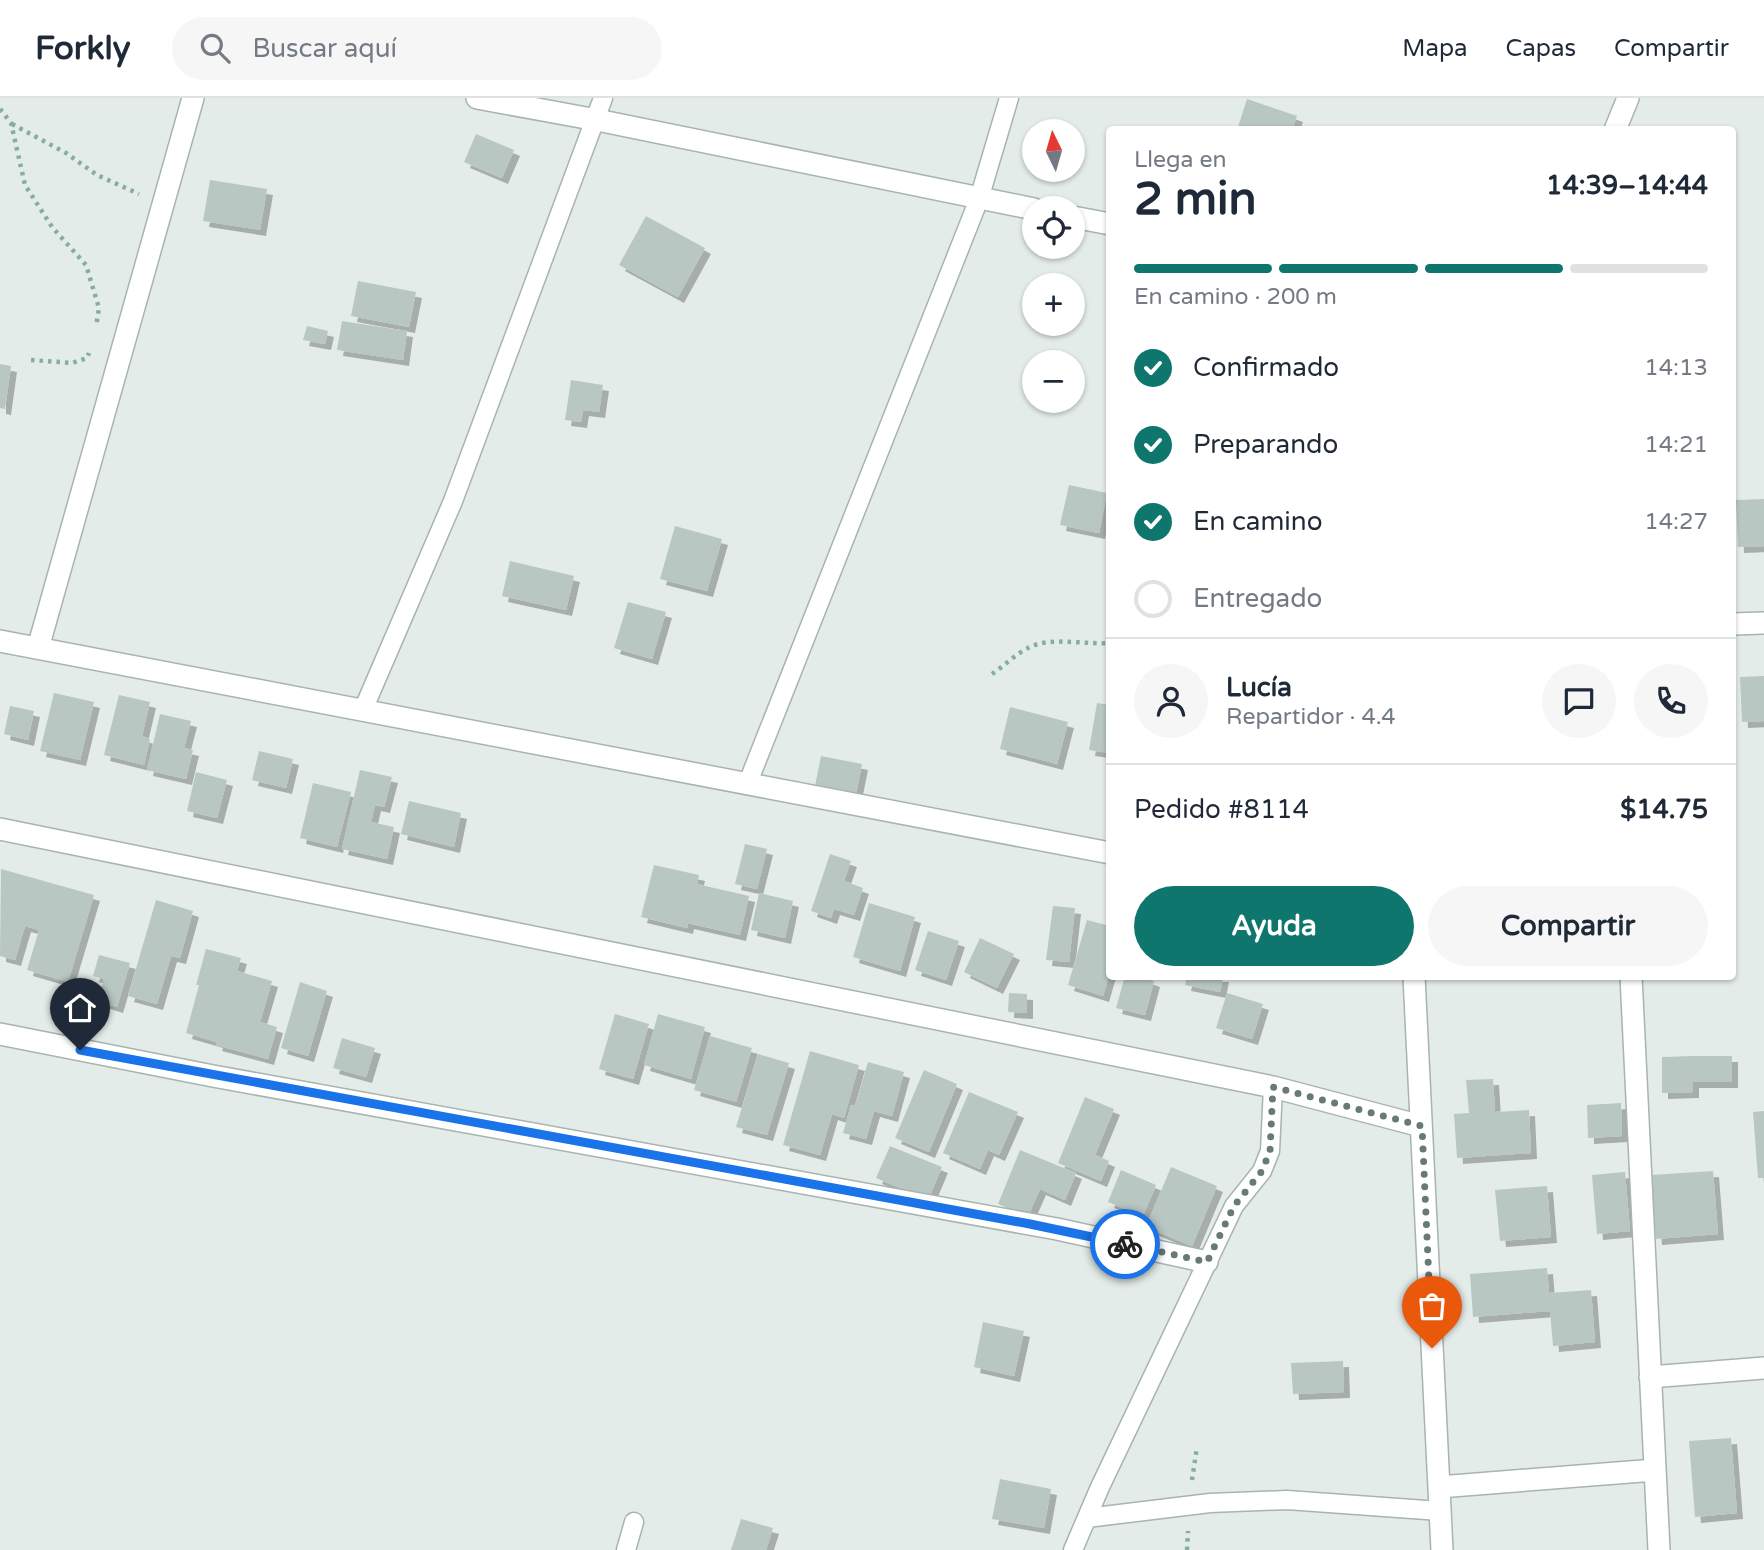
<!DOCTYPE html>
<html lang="es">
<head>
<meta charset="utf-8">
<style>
	:root { --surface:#fff; --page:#f6f6f7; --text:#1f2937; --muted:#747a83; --line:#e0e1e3; --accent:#0f766e }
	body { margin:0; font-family:"Varela Round",sans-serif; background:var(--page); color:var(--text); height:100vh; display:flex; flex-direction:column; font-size:26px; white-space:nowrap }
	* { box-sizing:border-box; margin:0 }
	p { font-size:23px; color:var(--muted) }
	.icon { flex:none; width:38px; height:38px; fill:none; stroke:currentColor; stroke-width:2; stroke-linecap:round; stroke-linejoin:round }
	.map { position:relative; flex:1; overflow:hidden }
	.side { position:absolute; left:1106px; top:28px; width:630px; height:854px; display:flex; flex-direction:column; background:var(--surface); border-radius:7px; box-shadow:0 2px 5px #0004 }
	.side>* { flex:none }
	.needle { width:46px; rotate:355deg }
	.buttons { position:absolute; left:1022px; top:21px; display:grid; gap:14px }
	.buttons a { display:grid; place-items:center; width:63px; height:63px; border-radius:50%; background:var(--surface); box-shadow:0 2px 5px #0004; font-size:35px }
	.pin { position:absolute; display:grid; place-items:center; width:60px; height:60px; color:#fff; margin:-72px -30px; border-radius:50% 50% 50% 0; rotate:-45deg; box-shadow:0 0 7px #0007 }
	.pin .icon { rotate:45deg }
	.courier { position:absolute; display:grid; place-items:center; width:70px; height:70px; margin:-35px; border:5px solid #1a73e8; border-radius:50%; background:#fff; color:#222; box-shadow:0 2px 9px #0007 }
	.summary em { font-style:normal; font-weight:800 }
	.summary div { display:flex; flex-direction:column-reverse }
	.summary { display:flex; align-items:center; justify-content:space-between; height:119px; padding:0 28px }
	h1 { font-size:46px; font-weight:800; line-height:52px }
	.bar { display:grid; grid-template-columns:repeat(4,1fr); gap:10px 7px; align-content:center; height:84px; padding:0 28px }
	.bar i { height:9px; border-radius:5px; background:var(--line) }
	.bar .active { background:var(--accent) }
	.bar p { grid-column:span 4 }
	.line { display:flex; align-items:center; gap:18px; padding:0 28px; border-top:2px solid var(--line) }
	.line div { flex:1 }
	.round { display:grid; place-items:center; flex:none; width:74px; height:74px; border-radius:37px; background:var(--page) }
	ol { padding:0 28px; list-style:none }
	li { display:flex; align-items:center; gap:21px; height:77px }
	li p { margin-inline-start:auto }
	li .icon { padding:7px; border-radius:50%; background:var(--accent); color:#fff; stroke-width:4 }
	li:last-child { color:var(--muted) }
	li i { width:38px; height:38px; border:4px solid var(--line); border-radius:50% }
	.cta { display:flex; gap:14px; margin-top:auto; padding:14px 28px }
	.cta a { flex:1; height:80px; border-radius:42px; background:var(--accent); color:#fff; font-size:28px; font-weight:800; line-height:80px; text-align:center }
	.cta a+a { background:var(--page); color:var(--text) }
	header { display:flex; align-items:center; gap:42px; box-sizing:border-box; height:98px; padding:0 35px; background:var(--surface); border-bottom:2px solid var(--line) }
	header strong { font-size:33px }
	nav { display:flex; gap:38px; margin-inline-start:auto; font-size:24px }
	.search { width:490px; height:63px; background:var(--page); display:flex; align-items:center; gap:18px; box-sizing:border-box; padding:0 24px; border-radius:38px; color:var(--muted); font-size:26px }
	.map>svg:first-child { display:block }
	.building { fill:#b9c7c2; filter:url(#shadow) }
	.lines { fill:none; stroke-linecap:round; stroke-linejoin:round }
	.lane-casing { stroke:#a7b4b0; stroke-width:21 }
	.street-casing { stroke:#a7b4b0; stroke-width:24 }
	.path { stroke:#87ada2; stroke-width:4.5; stroke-dasharray:3.5 5; stroke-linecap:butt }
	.lane { stroke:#fff; stroke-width:18 }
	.street { stroke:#fff; stroke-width:21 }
	.done { stroke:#687a75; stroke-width:7; stroke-dasharray:0 12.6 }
	.route { stroke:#1a73e8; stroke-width:9 }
</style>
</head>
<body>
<header>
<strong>Forkly</strong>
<div class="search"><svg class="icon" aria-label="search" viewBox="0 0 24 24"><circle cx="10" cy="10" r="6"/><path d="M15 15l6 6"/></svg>Buscar aquí</div>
<nav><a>Mapa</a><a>Capas</a><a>Compartir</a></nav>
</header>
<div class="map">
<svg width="1764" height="1452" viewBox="0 0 1764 1452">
	<defs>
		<filter id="shadow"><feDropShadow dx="6" dy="6" stdDeviation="0" flood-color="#0004"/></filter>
	</defs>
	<rect width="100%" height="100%" fill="#e4ece9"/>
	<!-- building -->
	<path class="building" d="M1247 1 1297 18 1292 32H1237Z
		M476 36 514 52 502 80 464 64Z
		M210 82 267 91 260 132 203 123Z
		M646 118 705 150 678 199 619 167Z
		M358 183 416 194 409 229 351 218Z
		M342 223 407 233 403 262 337 252Z
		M307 228 328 233 325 246 303 242Z
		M0 266 11 268 5 311 0 310Z
		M571 282 603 287 599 314 583 312 581 324 565 322Z
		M1069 387 1107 395 1099 435 1060 427Z
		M1764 401V448L1738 449 1736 402Z
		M675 428 722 441 707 493 660 481Z
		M510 463 574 478 566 512 502 498Z
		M628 504 666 514 652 561 614 550Z
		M1764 578V623L1742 624 1740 579Z
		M54 595 94 604 80 662 40 653Z
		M119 597 150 604 142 638 150 641 144 667 104 657Z
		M1097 605 1110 607V655L1089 652Z
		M10 608 34 613 28 642 4 636Z
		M1010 609 1068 624 1057 666 1000 651Z
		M160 616 191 623 184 650 193 652 186 681 147 672Z
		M259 653 293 661 286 690 252 682Z
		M821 658 862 666 855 701 814 693Z
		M360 672 392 679 384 709 375 707 371 724 394 729 387 761 342 751Z
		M196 674 227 682 217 720 187 713Z
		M313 685 351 694 337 749 300 740Z
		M409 703 461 715 454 749 401 736Z
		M745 746 767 751 757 791 735 786Z
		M830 756 851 763 844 783 863 790 854 817 834 811 831 820 811 813Z
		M654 767 699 777 697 786 749 798 740 837 688 825 687 830 641 819Z
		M1 771 94 797 68 884 27 872 39 832 25 828 15 862 0 858Z
		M759 795 793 803 785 840 751 832Z
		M156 802 193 813 180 860 171 858 157 906 128 898Z
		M869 805 915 819 900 873 853 859Z
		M1053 808 1075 810 1069 864 1046 862Z
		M1087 822 1110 828V874L1103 898 1068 887Z
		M928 833 959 843 946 882 915 872Z
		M980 840 1014 856 997 890 964 874Z
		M206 851 241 860 237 873 272 883 260 924 277 929 268 961 216 947 217 944 186 935 199 887H196Z
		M99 857 130 865 117 909 98 903 104 881 93 878Z
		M1125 878H1139L1154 883 1145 917 1116 910Z
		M1187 878H1223L1220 894 1185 887Z
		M300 884 327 893 308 958 281 950Z
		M1009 895 1027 896V915L1008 914Z
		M1227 895 1263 906 1252 941 1216 930Z
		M615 916 649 926 633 981 599 971Z
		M658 916 705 929 691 981 644 967Z
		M710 938 752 950 736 1004 694 992Z
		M342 940 375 950 366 979 333 970Z
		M810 953 859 967 844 1020 832 1016 820 1057 783 1047Z
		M758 956 789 965 767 1037 736 1029Z
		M1693 958H1732V984H1693V994L1662 995V959Z
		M868 964 904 974 892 1018 874 1013 866 1041 843 1035 851 1007 855 1008Z
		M924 972 957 986 929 1054 895 1040Z
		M1493 981 1495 1014 1529 1012 1531 1055 1457 1060 1454 1016 1469 1015 1466 982Z
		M969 994 1018 1014 999 1057 988 1052 980 1071 943 1055Z
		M1085 999 1114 1011 1095 1057 1109 1063 1101 1083 1058 1065Z
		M1621 1005 1622 1038 1588 1040 1587 1007Z
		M1764 1013V1080H1758L1753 1014Z
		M890 1048 942 1069 928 1102 876 1080Z
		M1020 1052 1076 1075 1065 1102 1040 1091 1028 1118 998 1106Z
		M1171 1069 1217 1088 1192 1148 1146 1129Z
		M1121 1072 1156 1087 1143 1118 1108 1104Z
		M1713 1073 1718 1136 1656 1141 1651 1077Z
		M1625 1074 1630 1133 1597 1136 1592 1077Z
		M1547 1088 1551 1139 1500 1143 1495 1092Z
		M1547 1170 1549 1195 1591 1192 1595 1244 1553 1248 1550 1213 1473 1219 1470 1176Z
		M983 1224 1024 1233 1014 1278 974 1269Z
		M1343 1263 1344 1294 1293 1296 1291 1265Z
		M1731 1340 1737 1415 1695 1419 1689 1343Z
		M1000 1381 1051 1391 1044 1430 992 1421Z
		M741 1421 773 1430 766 1452H731Z"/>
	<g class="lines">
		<!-- lane casing -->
		<g class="lane-casing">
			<path id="lane" d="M363 612 453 403 603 0
				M747 687 979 101 1009 0
				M1087 1420 1210 1405 1287 1402 1440 1413
				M626 1452 634 1424
				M1073 1452 1100 1389 1234 1108 1262 1073 1270 1053 1273 989"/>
		</g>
		<!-- street casing -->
		<g class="street-casing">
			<path id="street" d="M477 0 597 22 1034 111
				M1615 32 1628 0
				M1073 119 1110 126
				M1732 526 1764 525
				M0 543 1110 755
				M38 550 193 0
				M0 731 1273 989 1421 1028
				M1414 878 1442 1452
				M1631 878 1659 1452
				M0 936 213 978 1057 1131 1207 1164
				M1650 1279 1764 1270
				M1439 1389 1655 1372"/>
		</g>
		<!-- path -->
		<path class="path" d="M0 11 11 25 25 87 52 129 86 167 99 210 96 229
			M12 26 66 55 97 77 139 96
			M31 262 72 265 87 260 89 255
			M992 576C1004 568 1017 555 1028 550 1050 538 1085 547 1110 545
			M1192 1382 1197 1349
			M1187 1452 1188 1433"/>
		<!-- lane -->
		<use href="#lane" class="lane"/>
		<!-- street -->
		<use href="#street" class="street"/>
	</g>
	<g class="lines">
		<!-- done -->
		<path class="done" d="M1125 1146 1207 1164 1234 1108 1262 1073 1270 1053 1273 989 1422 1028 1432 1250"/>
		<!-- route -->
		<path class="route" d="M80 952 1030 1126 1125 1146"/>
	</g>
</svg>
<div class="buttons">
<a><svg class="needle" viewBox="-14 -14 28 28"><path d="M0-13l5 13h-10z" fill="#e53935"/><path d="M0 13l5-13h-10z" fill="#747a83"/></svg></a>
<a><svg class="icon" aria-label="locate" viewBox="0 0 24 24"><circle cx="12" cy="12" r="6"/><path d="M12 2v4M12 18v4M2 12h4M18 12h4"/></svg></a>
<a>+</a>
<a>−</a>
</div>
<div class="pin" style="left:1432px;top:1250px;background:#ea580c"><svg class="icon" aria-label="bag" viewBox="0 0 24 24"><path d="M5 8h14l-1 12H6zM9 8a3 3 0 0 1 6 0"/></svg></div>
<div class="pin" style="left:80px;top:952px;background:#1f2937"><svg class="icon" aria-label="home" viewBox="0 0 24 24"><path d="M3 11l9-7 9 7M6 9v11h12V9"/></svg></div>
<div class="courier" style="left:1125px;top:1146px"><svg class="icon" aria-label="bike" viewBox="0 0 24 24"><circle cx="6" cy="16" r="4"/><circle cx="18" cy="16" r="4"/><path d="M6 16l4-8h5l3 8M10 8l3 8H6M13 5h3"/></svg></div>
<section class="side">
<div class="summary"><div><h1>2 min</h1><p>Llega en</p></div><em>14:39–14:44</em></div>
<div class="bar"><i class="active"></i><i class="active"></i><i class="active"></i><i></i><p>En camino · 200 m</p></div>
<ol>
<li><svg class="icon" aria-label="check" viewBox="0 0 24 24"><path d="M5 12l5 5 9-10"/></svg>Confirmado<p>14:13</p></li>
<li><svg class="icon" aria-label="check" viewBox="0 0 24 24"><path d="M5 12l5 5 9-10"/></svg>Preparando<p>14:21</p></li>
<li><svg class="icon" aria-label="check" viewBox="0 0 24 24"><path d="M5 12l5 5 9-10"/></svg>En camino<p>14:27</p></li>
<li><i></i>Entregado</li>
</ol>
<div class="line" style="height:126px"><a class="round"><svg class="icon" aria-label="person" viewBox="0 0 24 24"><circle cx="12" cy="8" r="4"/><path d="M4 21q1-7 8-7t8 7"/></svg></a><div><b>Lucía</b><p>Repartidor · 4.4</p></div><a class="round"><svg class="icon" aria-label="chat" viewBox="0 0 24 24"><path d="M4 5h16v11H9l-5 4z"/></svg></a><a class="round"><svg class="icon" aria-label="phone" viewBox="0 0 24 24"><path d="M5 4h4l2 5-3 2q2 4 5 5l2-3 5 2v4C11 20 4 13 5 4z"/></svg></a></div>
<div class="line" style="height:91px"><div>Pedido #8114</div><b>$14.75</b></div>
<div class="cta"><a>Ayuda</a><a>Compartir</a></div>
</section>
</div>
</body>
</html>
